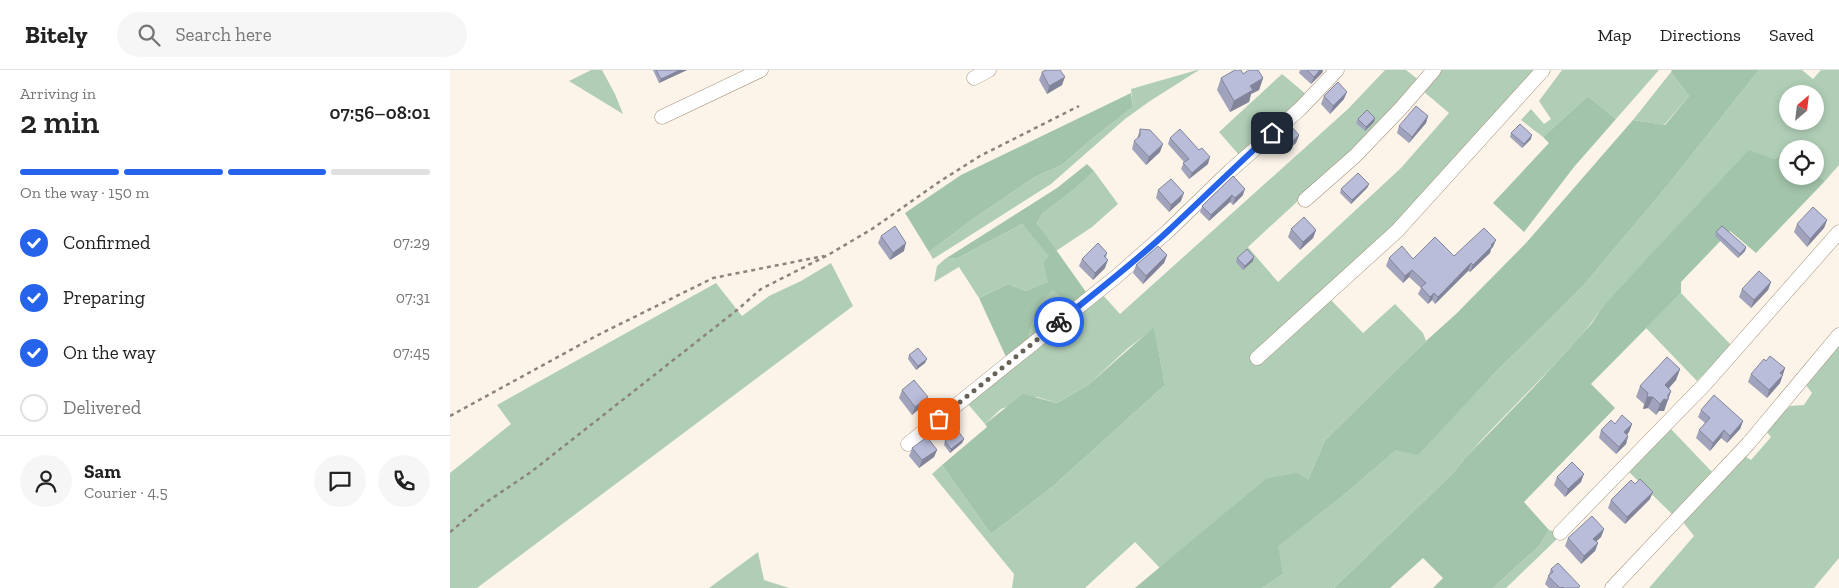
<!DOCTYPE html>
<html lang="en">
<head>
<meta charset="utf-8">
<style>
	:root { --surface:#fff; --page:#f6f6f6; --text:#222; --muted:#767676; --line:#e0e0e0; --accent:#2563eb }
	body { margin:0; font-family:"Zilla Slab",serif; background:var(--page); color:var(--text); height:100vh; display:flex; flex-direction:column; font-size:19px; white-space:nowrap }
	* { box-sizing:border-box; margin:0 }
	p { font-size:16px; color:var(--muted) }
	.icon { flex:none; width:28px; height:28px; fill:none; stroke:currentColor; stroke-width:2; stroke-linecap:round; stroke-linejoin:round }
	.map { position:relative; flex:1; overflow:hidden }
	.side { display:flex; flex-direction:column; background:var(--surface); width:450px }
	.side>* { flex:none }
	.needle { width:32px; rotate:28deg }
	.buttons { position:absolute; left:1329px; top:15px; display:grid; gap:10px }
	.buttons a { display:grid; place-items:center; width:45px; height:45px; border-radius:50%; background:var(--surface); box-shadow:0 2px 8px #0003; font-size:25px }
	.pin { position:absolute; display:grid; place-items:center; width:42px; height:42px; color:#fff; margin:-21px; border-radius:10px; box-shadow:0 2px 8px #0006 }
	.courier { position:absolute; display:grid; place-items:center; width:50px; height:50px; margin:-25px; border:4px solid #2563eb; border-radius:50%; background:#fff; color:#222; box-shadow:0 1px 6px #0007 }
	.head em { font-style:normal; font-weight:600 }
	.head div { display:flex; flex-direction:column-reverse }
	.head { display:flex; align-items:center; justify-content:space-between; height:85px; padding:0 20px }
	h1 { font-size:32px; font-weight:600; line-height:38px }
	.bar { display:grid; grid-template-columns:repeat(4,1fr); gap:8px 5px; align-content:center; height:60px; padding:0 20px }
	.bar i { height:6px; border-radius:4px; background:var(--line) }
	.bar .current { background:var(--accent) }
	.bar p { grid-column:span 4 }
	.line { display:flex; align-items:center; gap:12px; padding:0 20px; border-top:1px solid var(--line) }
	.line div { flex:1 }
	.round { display:grid; place-items:center; flex:none; width:52px; height:52px; border-radius:26px; background:var(--page) }
	ol { padding:0 20px; list-style:none }
	li { display:flex; align-items:center; gap:15px; height:55px }
	li p { margin-inline-start:auto }
	li .icon { padding:5px; border-radius:50%; background:var(--accent); color:#fff; stroke-width:4 }
	li:last-child { color:var(--muted) }
	li i { width:28px; height:28px; border:2px solid var(--line); border-radius:50% }
	header { display:flex; align-items:center; gap:30px; box-sizing:border-box; height:70px; padding:0 25px; background:var(--surface); border-bottom:1px solid var(--line) }
	header strong { font-size:24px }
	nav { display:flex; gap:28px; margin-inline-start:auto; font-size:18px }
	.search { width:350px; height:45px; background:var(--page); display:flex; align-items:center; gap:12px; box-sizing:border-box; padding:0 18px; border-radius:28px; color:var(--muted); font-size:19px }
	main { display:flex; flex:1; min-height:0 }
	.map>svg:first-child { display:block }
	.green { fill:#b0ceb6; fill-rule:evenodd }
	.forest { fill:#a2c4aa }
	.lines { fill:none; stroke-linecap:round; stroke-linejoin:round }
	.minor-casing { stroke:#a6927b; stroke-width:15 }
	.path { stroke:#8c847a; stroke-width:2.5; stroke-dasharray:4 4; stroke-linecap:butt }
	.minor { stroke:#fff; stroke-width:14 }
	.wall { fill:#a0a3bb }
	.shaded-wall { fill:#828499 }
	.building { fill:#babdda; stroke:#828499 }
	.done { stroke:#696258; stroke-width:5; stroke-dasharray:0 9 }
	.route { stroke:#2563eb; stroke-width:6 }
</style>
</head>
<body>
<header>
<strong>Bitely</strong>
<div class="search"><svg class="icon" aria-label="search" viewBox="0 0 24 24"><circle cx="10" cy="10" r="6"/><path d="M15 15l6 6"/></svg>Search here</div>
<nav><a>Map</a><a>Directions</a><a>Saved</a></nav>
</header>
<main>
<section class="side">
<div class="head"><div><h1>2 min</h1><p>Arriving in</p></div><em>07:56–08:01</em></div>
<div class="bar"><i class="current"></i><i class="current"></i><i class="current"></i><i></i><p>On the way · 150 m</p></div>
<ol>
<li><svg class="icon" aria-label="check" viewBox="0 0 24 24"><path d="M5 12l5 5 9-10"/></svg>Confirmed<p>07:29</p></li>
<li><svg class="icon" aria-label="check" viewBox="0 0 24 24"><path d="M5 12l5 5 9-10"/></svg>Preparing<p>07:31</p></li>
<li><svg class="icon" aria-label="check" viewBox="0 0 24 24"><path d="M5 12l5 5 9-10"/></svg>On the way<p>07:45</p></li>
<li><i></i>Delivered</li>
</ol>
<div class="line" style="height:90px"><a class="round"><svg class="icon" aria-label="person" viewBox="0 0 24 24"><circle cx="12" cy="8" r="4"/><path d="M4 21q1-7 8-7t8 7"/></svg></a><div><b>Sam</b><p>Courier · 4.5</p></div><a class="round"><svg class="icon" aria-label="chat" viewBox="0 0 24 24"><path d="M4 5h16v11H9l-5 4z"/></svg></a><a class="round"><svg class="icon" aria-label="phone" viewBox="0 0 24 24"><path d="M5 4h4l2 5-3 2q2 4 5 5l2-3 5 2v4C11 20 4 13 5 4z"/></svg></a></div>
</section>
<div class="map">
<svg width="1389" height="518" viewBox="0 0 1389 518">
	<rect width="100%" height="100%" fill="#fcf4e9"/>
	<!-- green -->
	<path class="green" d="M141 0H152L165 24 173 44 119 11Z
		M747 0H749L700 31 675 49 601 114 483 189 479 182 523 149 585 107 612 95 643 68 683 37 681 19Z
		M935 0H956L970 11 890 92 798 177 828 212 951 98 999 43 973 21 989 0H1088L879 228 913 263 945 234 973 263 976 271 875 370 858 410 815 409 710 498 685 472 635 518H562L564 504 482 404 492 395 541 464 601 418 715 315 704 258 677 279 638 315 607 333 587 327 551 339 535 354 517 333 651 223 670 244 898 39Z
		M1112 0H1209L1166 49 1138 26 1093 67 1071 50 1081 39 1094 54 1101 49 1089 31Z
		M1309 0H1352L1363 9 1371 0H1389V95L1375 111 1365 102V79H1338L1337 83 1323 89 1151 239C1140 256 1126 271 1112 286 1076 326 1036 362 1002 404L884 518H812L833 504 827 476 895 424 947 379 968 384 1042 306 1133 216 1217 116ZM1338 24H1365V51H1338Z
		M1221 2 1239 26 1214 55 1183 50Z
		M832 4 857 25 790 86 769 62Z
		M644 101 668 134 642 157 606 181 587 153 592 144 626 118Z
		M572 154 600 186 593 192 599 212 576 221 558 214 529 228 509 197 484 212 487 196 495 189 508 188Z
		M381 193 403 236 27 518H0V403L61 354 47 335 266 213 292 246 319 226 351 211Z
		M602 219 623 235 578 271C582 250 588 235 602 219Z
		M1231 223 1281 275 1247 311 1196 258Z
		M1389 275V488L1364 518H1199L1244 466 1233 452 1293 385 1301 390 1321 367 1315 360 1340 336 1354 335 1362 323 1356 315Z
		M1220 358 1264 404 1224 446 1179 402Z
		M1099 460 1103 461 1108 468 1056 518H1043L1089 476Z
		M308 482 314 510 339 518H259Z"/>
	<!-- forest -->
	<path class="forest" d="M1222 0H1309L1217 116 1133 216 1042 306 968 385 946 380 895 424 828 476 833 504 812 518H685L815 409 847 403 858 410 875 370 976 271 1006 244 1076 173 1183 50 1215 55 1239 26 1221 2Z
		M681 23 683 37 643 68 612 95 585 107 523 149 479 182 455 143 511 105Z
		M1138 26 1166 49 1124 97 1074 162 1043 133 1099 73 1093 67Z
		M1299 80 1323 89 1337 83 1338 106H1365V102L1375 111 1306 183 1280 161 1231 212V223L1141 314 1165 338 1074 432 1099 460 1089 476 1043 518H983L993 508 973 488 940 518H884L1002 404 1017 386 1084 317 1142 253 1151 239 1204 181Z
		M637 94 644 101 626 118 592 144 587 153 636 222 623 235 602 220C588 235 582 250 578 271L556 287 529 228 558 214 576 221 598 212 593 192 599 186 572 154 508 188 495 189 607 118Z
		M704 257 715 315 601 418 541 464 492 395 537 357 535 354 573 324 607 333 638 315Z"/>
	<g class="lines">
		<!-- minor casing -->
		<g class="minor-casing">
			<path id="minor" d="M524 8 539 0
				M212 47 311 0
				M855 130 905 86 952 37 984 0
				M807 288 947 161 1093 0
				M458 374 667 206 718 161 780 101 850 39 887 0
				M1110 463 1255 314 1389 162
				M1162 518 1298 374 1389 265"/>
		</g>
		<!-- path -->
		<path class="path" d="M0 346 148 265 263 208 374 186
			M0 462 35 433 81 402 287 240 311 219 378 185 422 159 489 112 530 86 629 36"/>
		<!-- minor -->
		<use href="#minor" class="minor"/>
	</g>
	<!-- wall -->
	<path class="wall" d="M203 0H237L209 13Z
		M850 0H873L872 3 861 14 849 3Z
		M592 2 612 15 597 24 589 10Z
		M793 4 813 8 809 20 801 24 799 32 780 42 767 20 771 8Z
		M874 26 894 29 880 44 871 34Z
		M978 46 976 53 959 73 947 63 949 56Z
		M908 49 924 52 915 61 906 53Z
		M690 59 710 82 696 95 682 79 684 71 687 69Z
		M1061 63 1081 69 1072 78 1060 67Z
		M849 65 846 73 833 84 824 74 827 66Z
		M720 68 749 80 758 94 739 109 731 99 734 92 718 74Z
		M783 106 793 125 783 135 780 132 759 151 750 142 752 136Z
		M919 114 917 118 901 134 890 123 891 119Z
		M708 120 731 131 719 142 706 128Z
		M1377 150 1374 158 1357 177 1344 162 1347 154Z
		M841 159 866 160 863 168 850 180 838 167Z
		M1266 162 1296 177 1295 181 1288 188 1265 166Z
		M431 166 454 181 440 190 428 173Z
		M1043 177 1041 179 1040 183 1020 202 1018 201 985 234 982 230 978 234 968 224 971 218 959 207 953 213 936 196 939 188 963 189 1004 186Z
		M657 183 656 188 655 198 643 210 629 196 632 189Z
		M717 185 714 193 693 214 683 203 686 195Z
		M804 187 803 191 793 200 786 192 787 188Z
		M1321 212 1318 220 1301 238 1289 227 1292 219Z
		M459 285 475 293 466 300 458 289Z
		M1316 291 1335 298 1330 313 1317 328 1298 312 1301 304Z
		M1230 299 1226 310 1219 318 1221 321 1214 341H1209L1206 345 1198 338 1193 339 1194 334 1186 327 1190 316Z
		M452 320 475 334 462 345 449 328Z
		M1251 340 1293 351 1290 359 1277 373 1271 368 1260 381 1246 368 1249 360 1255 353 1248 347Z
		M1165 354H1182L1179 362 1177 365 1178 366 1176 374 1166 384 1149 368 1151 360Z
		M514 369 512 373 500 383 494 375 495 371Z
		M462 378 487 380 484 387 469 398 459 386Z
		M1107 407 1131 412 1115 427 1104 415Z
		M1200 429 1175 454 1158 438 1161 430Z
		M1154 459 1151 467 1146 472 1148 473 1145 481 1131 494 1115 476 1118 468Z
		M1101 499 1130 518H1099L1095 514Z"/>
	<!-- shaded-wall -->
	<path class="shaded-wall" d="M230 0H237L209 13 211 9Z
		M870 0H873L872 3 861 14 864 7Z
		M615 7 612 15 597 24 599 16Z
		M813 8 809 20 801 24 799 32 780 42 784 31 800 16Z
		M897 22 894 29 880 44 883 36Z
		M978 46 976 53 959 73 962 67Z
		M925 48 924 52 915 61 916 57Z
		M849 65 846 73 833 84 836 77Z
		M1082 65 1081 69 1072 78 1074 74Z
		M713 74 710 82 696 95 699 87Z
		M760 87 758 94 739 109 742 103Z
		M919 114 917 118 901 134 902 130Z
		M795 119 793 125 783 135 785 128Z
		M734 123 731 131 719 142 721 135Z
		M782 125 780 132 759 151 761 145Z
		M1377 150 1374 158 1357 177 1360 169Z
		M866 160 863 168 850 180 853 172Z
		M1046 170 1043 177 1041 179 1040 183 1020 202 1023 195Z
		M456 173 454 181 440 190 443 183Z
		M1296 177 1295 181 1288 188 1290 184Z
		M717 185 714 193 693 214 696 206Z
		M804 187 803 191 793 200 795 196Z
		M658 190 655 198 643 210 645 203Z
		M1021 193 1018 201 985 234 988 227Z
		M962 200 959 207 953 213 955 206Z
		M1321 212 1318 220 1301 238 1304 230Z
		M984 223 982 230 978 234 980 227Z
		M477 289 475 293 466 300 468 296Z
		M1335 298 1330 313 1317 328 1319 320 1330 303Z
		M1230 299 1226 310 1211 327 1215 315Z
		M1221 321 1214 341H1209L1206 345 1210 334Z
		M478 327 475 334 462 345 465 337Z
		M1197 327H1203L1198 338 1193 339Z
		M1293 351 1290 359 1277 373 1280 366Z
		M1182 354 1179 362 1172 370 1174 362Z
		M1274 360 1271 368 1260 381 1263 373Z
		M1178 366 1176 374 1166 384 1169 377Z
		M514 369 512 373 500 383 501 379Z
		M487 380 484 387 469 398 472 390Z
		M1134 404 1131 412 1115 427 1118 419Z
		M1203 422 1200 429 1175 454 1177 447Z
		M1154 459 1151 467 1140 477 1143 469Z
		M1148 473 1145 481 1131 494 1134 486Z"/>
	<!-- building -->
	<path class="building" d="M206 0H230L211 9Z
		M596 0H610L615 7 599 16 592 2Z
		M785 0H791L793 4 799 0H808L813 8 800 16 803 20 784 31 771 8Z
		M857 0H870L864 7Z
		M888 12 897 22 883 36 874 26Z
		M966 36 978 46 962 67 949 56Z
		M917 40 925 48 916 57 908 49Z
		M1070 54 1082 65 1074 74 1061 63Z
		M840 55 849 65 836 77 827 66Z
		M690 59 700 60 713 74 699 87 684 71 690 66Z
		M730 59 749 80 752 78 760 87 742 103 733 93 739 89 720 68Z
		M908 103 919 114 902 130 891 119Z
		M783 106 795 119 785 128 782 125 761 145 752 136Z
		M721 109 734 123 721 135 708 120Z
		M1363 137 1377 150 1360 169 1347 154Z
		M854 147 866 160 853 172 841 159Z
		M445 156 456 173 443 183 431 166Z
		M1272 156 1296 177 1290 184 1266 162Z
		M1034 158 1046 170 1041 175 1042 176 1023 195 1021 193 988 227 984 223 980 227 971 217 976 213 962 200 955 206 939 188 952 176 963 189 985 167 1004 186Z
		M648 173 657 183 654 186 658 190 645 203 632 189Z
		M708 176 717 185 696 206 686 195Z
		M797 179 804 187 795 196 787 188Z
		M1309 201 1321 212 1304 230 1292 219Z
		M468 278 477 289 468 296 459 285Z
		M1320 286 1335 298 1330 303 1333 305 1319 320 1301 304 1314 289 1316 291Z
		M1217 287 1230 299 1215 315 1221 321 1218 325V330L1214 329 1210 334 1203 327H1197L1198 323 1190 316Z
		M464 310 478 327 465 337 452 320Z
		M1264 325 1293 351 1280 366 1274 360 1263 373 1249 360 1260 348 1251 340Z
		M1172 345 1182 354 1174 362 1178 366 1169 377 1151 360 1161 350 1165 354Z
		M508 361 514 369 501 379 495 371Z
		M477 367 487 380 472 390 462 378Z
		M1122 392 1134 404 1118 419 1107 407Z
		M1190 409 1203 422 1177 447 1161 430 1181 410 1185 414Z
		M1142 446 1154 459 1143 469 1148 473 1134 486 1118 468Z
		M1108 493 1130 516 1128 518H1113V517L1110 518 1098 506 1103 502 1101 499Z"/>
	<g class="lines">
		<!-- done -->
		<path class="done" d="M489 349 609 252"/>
		<!-- route -->
		<path class="route" d="M609 252C646 222 684 193 718 161 753 128 787 95 822 63"/>
	</g>
</svg>
<div class="buttons">
<a><svg class="needle" viewBox="-14 -14 28 28"><path d="M0-13l5 13h-10z" fill="#e53935"/><path d="M0 13l5-13h-10z" fill="#767676"/></svg></a>
<a><svg class="icon" aria-label="locate" viewBox="0 0 24 24"><circle cx="12" cy="12" r="6"/><path d="M12 2v4M12 18v4M2 12h4M18 12h4"/></svg></a>
</div>
<div class="pin" style="left:489px;top:349px;background:#ea580c"><svg class="icon" aria-label="bag" viewBox="0 0 24 24"><path d="M5 8h14l-1 12H6zM9 8a3 3 0 0 1 6 0"/></svg></div>
<div class="pin" style="left:822px;top:63px;background:#1f2937"><svg class="icon" aria-label="home" viewBox="0 0 24 24"><path d="M3 11l9-7 9 7M6 9v11h12V9"/></svg></div>
<div class="courier" style="left:609px;top:252px"><svg class="icon" aria-label="bike" viewBox="0 0 24 24"><circle cx="6" cy="16" r="4"/><circle cx="18" cy="16" r="4"/><path d="M6 16l4-8h5l3 8M10 8l3 8H6M13 5h3"/></svg></div>
</div>
</main>
</body>
</html>
